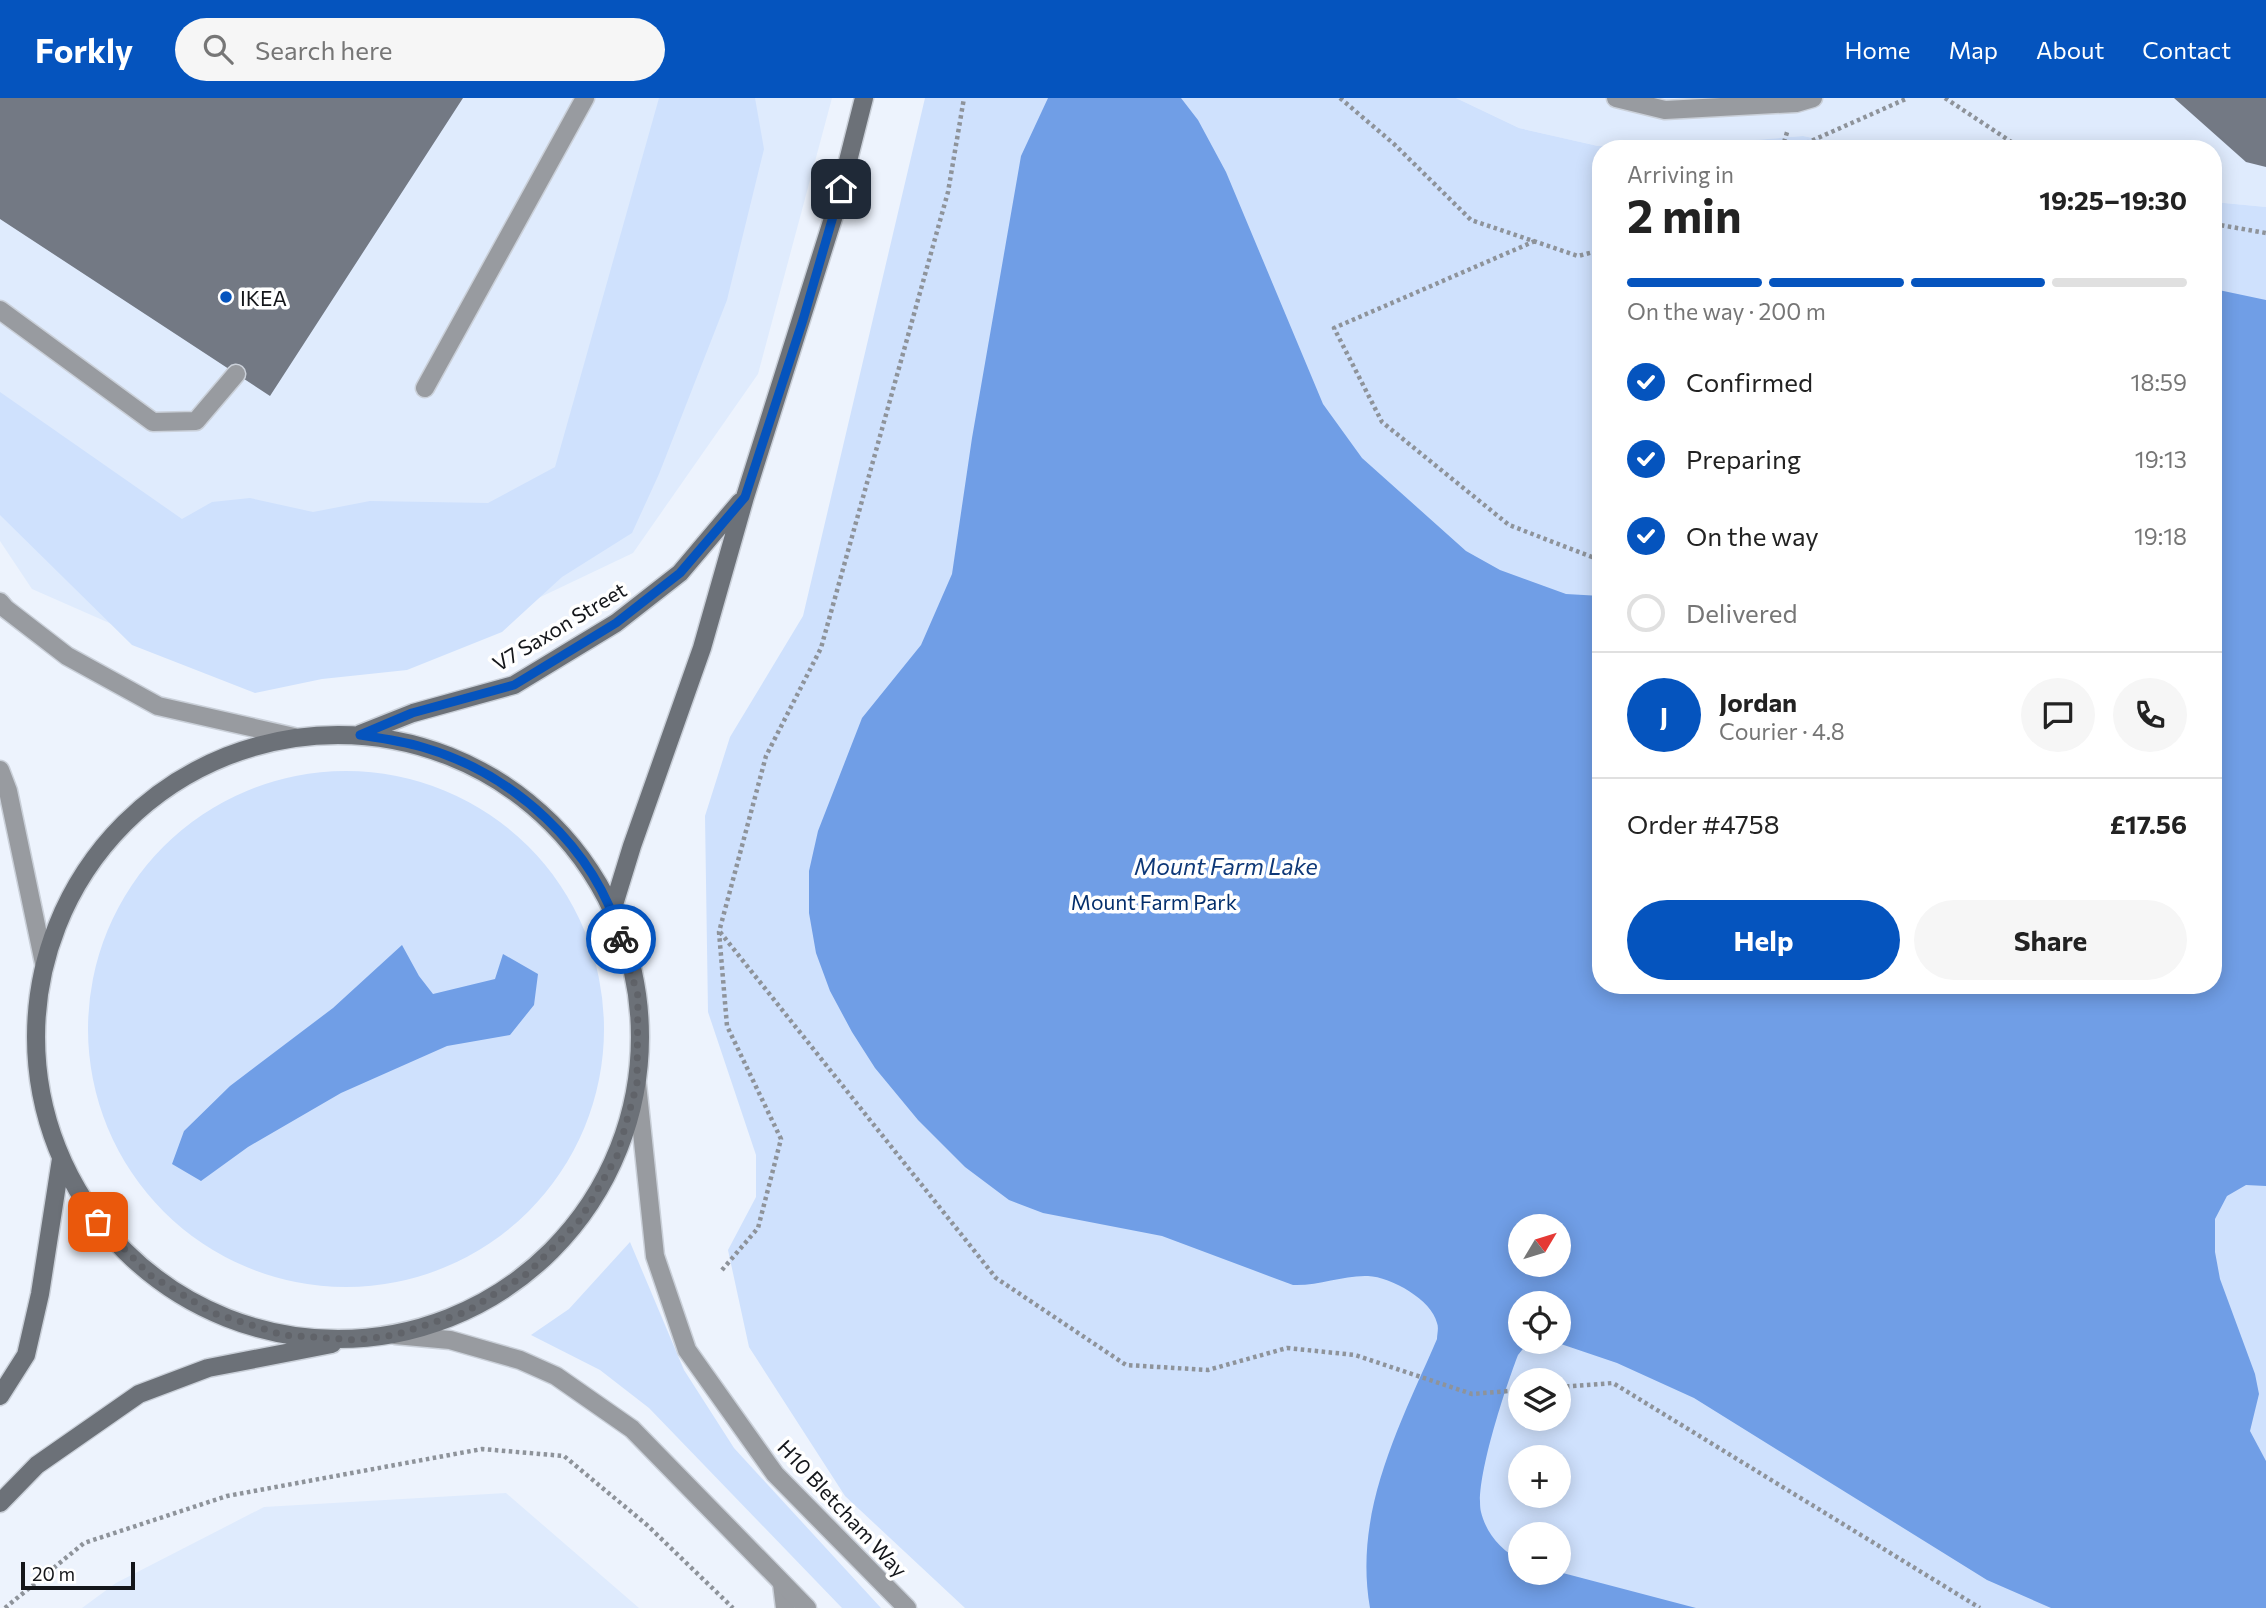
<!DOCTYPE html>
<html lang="en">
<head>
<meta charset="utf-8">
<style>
	:root { --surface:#fff; --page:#f6f6f6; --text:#222; --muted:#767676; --line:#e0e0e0; --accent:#0554be }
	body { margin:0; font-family:Commissioner,sans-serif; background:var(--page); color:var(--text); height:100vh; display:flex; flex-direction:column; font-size:26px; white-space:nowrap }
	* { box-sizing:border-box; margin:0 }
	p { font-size:23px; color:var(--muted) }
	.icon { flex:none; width:38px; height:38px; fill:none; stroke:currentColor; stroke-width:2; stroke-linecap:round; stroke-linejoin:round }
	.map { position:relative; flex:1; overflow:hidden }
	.details { position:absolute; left:1592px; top:42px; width:630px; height:854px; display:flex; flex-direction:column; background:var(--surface); border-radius:28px; box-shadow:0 4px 18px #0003 }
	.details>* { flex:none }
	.needle { width:46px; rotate:52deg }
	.buttons { position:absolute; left:1508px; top:1116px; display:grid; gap:14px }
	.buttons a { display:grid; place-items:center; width:63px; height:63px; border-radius:50%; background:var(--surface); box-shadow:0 4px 18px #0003; font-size:35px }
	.scale { position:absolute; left:21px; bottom:18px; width:114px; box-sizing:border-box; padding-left:7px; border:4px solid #14161a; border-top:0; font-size:19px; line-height:24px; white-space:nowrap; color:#14161a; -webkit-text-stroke:5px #fff; paint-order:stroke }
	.pin { position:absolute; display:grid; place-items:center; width:60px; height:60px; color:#fff; margin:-30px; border-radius:14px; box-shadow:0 4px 10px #0006 }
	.courier { position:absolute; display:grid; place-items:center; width:70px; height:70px; margin:-35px; border:5px solid #0554be; border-radius:50%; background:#fff; color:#222; box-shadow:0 2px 9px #0007 }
	.summary em { font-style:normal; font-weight:700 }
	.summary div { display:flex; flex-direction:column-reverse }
	.summary { display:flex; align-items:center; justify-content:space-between; height:119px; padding:0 35px }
	h1 { font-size:46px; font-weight:700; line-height:52px }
	.bar { display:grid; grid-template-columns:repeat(4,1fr); gap:10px 7px; align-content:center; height:84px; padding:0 35px }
	.bar i { height:9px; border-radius:5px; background:var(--line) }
	.bar .current { background:var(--accent) }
	.bar p { grid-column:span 4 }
	.line { display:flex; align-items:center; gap:18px; padding:0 35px; border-top:2px solid var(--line) }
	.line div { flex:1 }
	.round { display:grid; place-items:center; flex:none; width:74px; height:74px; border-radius:37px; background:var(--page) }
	ol { padding:0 35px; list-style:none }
	li { display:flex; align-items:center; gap:21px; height:77px }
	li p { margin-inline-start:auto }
	li .icon { padding:7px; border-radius:50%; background:var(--accent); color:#fff; stroke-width:4 }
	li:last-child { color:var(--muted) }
	li i { width:38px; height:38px; border:4px solid var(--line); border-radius:50% }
	.cta { display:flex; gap:14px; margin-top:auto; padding:14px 35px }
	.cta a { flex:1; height:80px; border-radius:42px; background:var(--accent); color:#fff; font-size:28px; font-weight:700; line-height:80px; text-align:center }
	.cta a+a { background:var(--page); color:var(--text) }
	header { display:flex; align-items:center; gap:42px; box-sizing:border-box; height:98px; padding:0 35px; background:var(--accent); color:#fff }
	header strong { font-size:33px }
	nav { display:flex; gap:38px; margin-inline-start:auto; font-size:24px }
	.search { width:490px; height:63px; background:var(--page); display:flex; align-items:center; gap:18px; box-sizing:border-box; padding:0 24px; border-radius:38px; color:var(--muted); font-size:26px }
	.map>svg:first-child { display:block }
	.built { fill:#dfebfd }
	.green { fill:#cfe1fd; fill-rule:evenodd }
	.water { fill:#709ee6; fill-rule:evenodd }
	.building { fill:#737984 }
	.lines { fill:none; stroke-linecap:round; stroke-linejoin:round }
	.service-casing { stroke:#cad0d9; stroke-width:21 }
	.minor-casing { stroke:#cad0d9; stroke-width:21 }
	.tertiary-casing { stroke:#cad0d9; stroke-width:21 }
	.secondary-casing { stroke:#cad0d9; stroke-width:21 }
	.path { stroke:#8e939a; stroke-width:4.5; stroke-dasharray:3.5 3.5; stroke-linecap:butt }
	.service { stroke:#989ba0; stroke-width:18 }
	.minor { stroke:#989ba0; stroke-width:18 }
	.tertiary { stroke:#989ba0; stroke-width:18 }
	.secondary { stroke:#6c7178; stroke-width:18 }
	.done { stroke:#606369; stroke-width:7; stroke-dasharray:0 12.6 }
	.route { stroke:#0554be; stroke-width:9 }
	.poi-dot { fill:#0554be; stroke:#fff; stroke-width:2.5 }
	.labels { text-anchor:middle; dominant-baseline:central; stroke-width:7; stroke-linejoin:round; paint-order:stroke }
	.poi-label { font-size:21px; fill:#14161a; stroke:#fff; text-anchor:start }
	.street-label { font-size:21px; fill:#14161a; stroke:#fff }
	.park-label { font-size:21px; fill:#032e6c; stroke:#fff }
	.water-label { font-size:23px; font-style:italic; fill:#0e3878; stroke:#fff }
</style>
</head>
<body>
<header>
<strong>Forkly</strong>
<div class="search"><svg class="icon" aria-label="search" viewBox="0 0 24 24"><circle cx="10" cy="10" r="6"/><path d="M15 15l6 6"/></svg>Search here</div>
<nav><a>Home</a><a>Map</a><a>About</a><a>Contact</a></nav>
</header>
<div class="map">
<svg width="2266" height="1510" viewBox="0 0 2266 1510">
	<rect width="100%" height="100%" fill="#edf3fd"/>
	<!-- built -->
	<path class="built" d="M0 0H832L758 276 633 455 461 537 239 582 32 491 0 443Z
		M1456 0H2266V109L2214 104V51H1867L1803 38 1682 48H1598L1519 30Z
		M506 1395 639 1510H82L116 1485 264 1409Z"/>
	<!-- green -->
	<path class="green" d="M659 0H755L764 51 727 202 659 376 632 435 562 479 502 534 407 572 322 581 255 595 132 547 0 417V294L182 421 212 404 250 400 313 414 370 403 488 405 555 369Z
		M925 0H1456L1519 30 1598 48H1682L1803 38 1867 51H1601V887H2214V104L2266 109V1510H965L845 1398 749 1249 728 1152 756 1099V1057L708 914 705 718 730 639 803 518ZM1521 1129H1559V1167H1521ZM1521 1206H1559V1244H1521ZM1521 1283H1559V1321H1521ZM1521 1360H1559V1398H1521ZM1521 1437H1559V1475H1521Z
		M88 931a258 258 0 1 1 516 0a258 258 0 1 1-516 0Z
		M630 1144 684 1272 734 1350 881 1510H842L649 1310 600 1272 531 1237 569 1211Z"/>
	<!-- water -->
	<path class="water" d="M1048 0H1181L1198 22 1226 74 1323 306 1362 360 1466 453 1500 472 1566 496 1601 498V887H2214V191L2266 202V1088L2246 1087 2227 1098 2215 1121V1154L2220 1181 2255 1276 2259 1296 2250 1333 2266 1363V1510H2051L1987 1482 1694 1300 1617 1265 1555 1244H1559V1206H1521V1244H1535L1526 1247 1518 1257C1506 1288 1474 1384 1481 1414 1486 1435 1502 1454 1521 1462V1475L1559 1474 1696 1510H1370C1353 1413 1400 1327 1437 1241 1437 1236 1439 1230 1437 1225 1432 1202 1391 1179 1368 1178 1343 1177 1319 1188 1293 1187L1162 1138 1043 1115 1009 1102 965 1069 918 1022 875 970 852 934 830 893 816 855 809 815V773L818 733 862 620 921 547 952 476 972 340 1021 58ZM1521 1129H1559V1167H1521Z
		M402 847 419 878 433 896 495 881 503 856 538 876 534 907 510 937 447 948 341 995 248 1049 201 1083 172 1066 184 1033 230 988 333 910Z"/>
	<!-- building -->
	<path class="building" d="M0 0H463L270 298 0 121Z
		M2174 0H2266V69L2246 64Z"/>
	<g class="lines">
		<!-- service casing -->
		<g class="service-casing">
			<path id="service" d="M0 212 153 324 196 323 236 276
				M425 290 585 0
				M782 1486 785 1510"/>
		</g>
		<!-- minor casing -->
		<g class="minor-casing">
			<path id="minor" d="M1616 0 1665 12 1796 5 1813 0"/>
		</g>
		<!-- tertiary casing -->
		<g class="tertiary-casing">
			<path id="tertiary" d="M0 504 6 511 67 558 158 608 294 639
				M0 672 8 693 44 865
				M637 986 655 1158 687 1252 775 1376 907 1510
				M395 1237 450 1242 520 1262 556 1278 632 1331 807 1510"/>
		</g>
		<!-- secondary casing -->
		<g class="secondary-casing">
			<path id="secondary" d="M360 636 413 615 514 587 616 525 680 475 740 404
				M36 939a302 302 0 1 1 604 0a302 302 0 1 1-604 0Z
				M612 813 632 748 702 550 745 399 835 114 864 0
				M0 1298 26 1257 40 1196 61 1061
				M0 1405 37 1367 139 1296 208 1270 332 1246"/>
		</g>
		<!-- path -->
		<path class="path" d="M1340 0 1394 46 1471 122 1578 158 1601 152
			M1945 0 2022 51
			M1782 51 1788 31
			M1793 51 1908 0
			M2214 126 2266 135
			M1535 143 1334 230 1382 324 1509 427 1592 459 1601 455
			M720 834 996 1180 1126 1267 1208 1272 1287 1250 1355 1257 1472 1296 1521 1292
			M722 1172 758 1130 781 1041 727 928 719 834 766 658 821 550 948 94 964 0
			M1559 1289 1613 1285 1980 1510
			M5 1510 84 1445 227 1398 482 1351 564 1358 647 1427 733 1510"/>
		<!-- service -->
		<use href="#service" class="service"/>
		<!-- minor -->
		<use href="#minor" class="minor"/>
		<!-- tertiary -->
		<use href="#tertiary" class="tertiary"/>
		<!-- secondary -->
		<use href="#secondary" class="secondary"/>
	</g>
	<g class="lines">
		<!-- done -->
		<path class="done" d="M98 1124 150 1177 213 1215 283 1237 356 1242 395 1237 466 1214 528 1175 580 1122 617 1058 637 986 638 898 621 841"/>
		<!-- route -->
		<path class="route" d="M621 841C595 749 513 675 422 649 402 643 380 640 360 637L412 615 514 587 616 525 680 475 745 399 803 222 841 91"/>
	</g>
	<!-- markers -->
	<circle class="poi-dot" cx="226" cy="199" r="7"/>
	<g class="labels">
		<!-- poi labels -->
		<g class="poi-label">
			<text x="240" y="199">IKEA</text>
		</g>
		<!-- street labels -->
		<g class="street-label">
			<text transform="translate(559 528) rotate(-31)">V7 Saxon Street</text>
			<text transform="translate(843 1410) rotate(47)">H10 Bletcham Way</text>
		</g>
		<!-- park labels -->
		<g class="park-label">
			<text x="1154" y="803">Mount Farm Park</text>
		</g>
		<!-- water labels -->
		<g class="water-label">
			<text x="1226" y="768">Mount Farm Lake</text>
		</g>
	</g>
</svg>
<div class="buttons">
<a><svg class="needle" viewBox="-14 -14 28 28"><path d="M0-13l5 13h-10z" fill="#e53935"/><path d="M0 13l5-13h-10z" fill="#767676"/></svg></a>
<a><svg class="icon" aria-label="locate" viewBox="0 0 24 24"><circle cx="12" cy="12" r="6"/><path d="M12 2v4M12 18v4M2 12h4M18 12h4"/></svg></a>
<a><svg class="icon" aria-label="layers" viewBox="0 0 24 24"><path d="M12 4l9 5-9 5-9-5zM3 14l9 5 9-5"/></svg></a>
<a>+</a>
<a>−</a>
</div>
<div class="scale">20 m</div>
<div class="pin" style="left:98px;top:1124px;background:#ea580c"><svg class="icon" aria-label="bag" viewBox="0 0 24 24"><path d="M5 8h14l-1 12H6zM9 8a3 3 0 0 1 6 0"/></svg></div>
<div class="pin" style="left:841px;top:91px;background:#1f2937"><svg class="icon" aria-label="home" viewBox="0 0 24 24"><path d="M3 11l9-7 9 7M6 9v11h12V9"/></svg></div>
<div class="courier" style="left:621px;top:841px"><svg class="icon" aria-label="bike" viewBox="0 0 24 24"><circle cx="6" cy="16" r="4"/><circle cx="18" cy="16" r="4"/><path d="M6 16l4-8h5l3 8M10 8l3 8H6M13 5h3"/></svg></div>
<section class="details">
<div class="summary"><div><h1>2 min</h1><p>Arriving in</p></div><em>19:25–19:30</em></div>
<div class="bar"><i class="current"></i><i class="current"></i><i class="current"></i><i></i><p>On the way · 200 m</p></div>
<ol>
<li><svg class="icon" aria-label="check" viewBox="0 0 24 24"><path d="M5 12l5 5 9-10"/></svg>Confirmed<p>18:59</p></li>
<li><svg class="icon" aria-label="check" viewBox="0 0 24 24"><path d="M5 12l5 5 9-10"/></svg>Preparing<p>19:13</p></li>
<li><svg class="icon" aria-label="check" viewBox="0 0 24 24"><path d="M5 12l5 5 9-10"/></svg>On the way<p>19:18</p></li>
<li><i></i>Delivered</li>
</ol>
<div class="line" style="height:126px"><b class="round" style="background:var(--accent);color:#fff">J</b><div><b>Jordan</b><p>Courier · 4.8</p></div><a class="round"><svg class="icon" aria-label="chat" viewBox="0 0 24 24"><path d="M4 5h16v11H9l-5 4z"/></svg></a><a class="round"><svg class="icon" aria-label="phone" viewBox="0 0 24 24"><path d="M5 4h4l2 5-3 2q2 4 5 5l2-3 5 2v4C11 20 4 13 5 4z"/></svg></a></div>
<div class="line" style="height:91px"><div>Order #4758</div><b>£17.56</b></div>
<div class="cta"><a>Help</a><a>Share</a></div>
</section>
</div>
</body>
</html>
